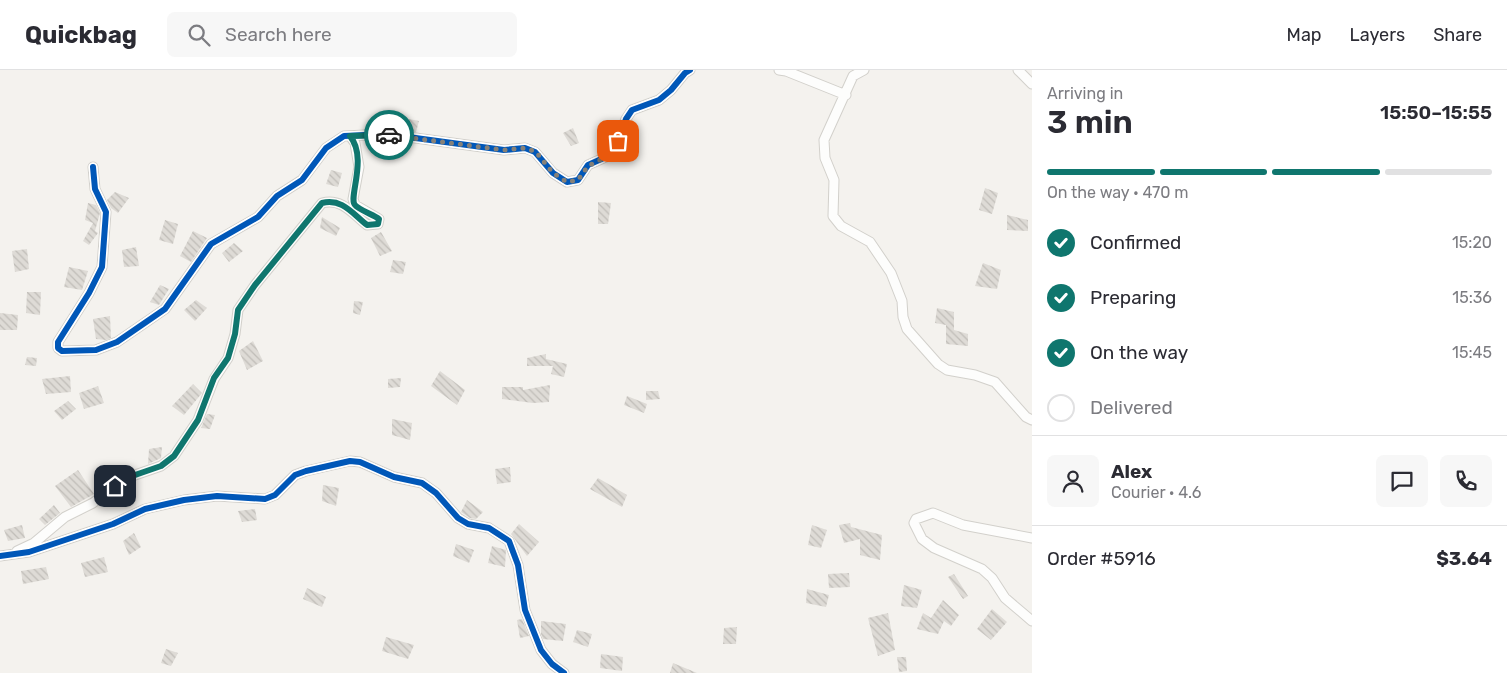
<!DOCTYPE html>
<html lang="en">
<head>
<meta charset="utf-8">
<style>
	:root { --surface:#fff; --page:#f7f7f7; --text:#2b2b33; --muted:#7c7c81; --line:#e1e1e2; --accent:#0f766e }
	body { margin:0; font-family:Rubik,sans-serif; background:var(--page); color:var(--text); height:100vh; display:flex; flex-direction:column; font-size:19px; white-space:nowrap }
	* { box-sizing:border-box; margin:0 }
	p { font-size:16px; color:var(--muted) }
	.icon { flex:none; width:28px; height:28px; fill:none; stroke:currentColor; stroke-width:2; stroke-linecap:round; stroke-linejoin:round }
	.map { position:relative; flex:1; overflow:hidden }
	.details { display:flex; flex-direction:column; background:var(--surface); width:475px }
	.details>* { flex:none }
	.pin { position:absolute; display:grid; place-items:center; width:42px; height:42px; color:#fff; margin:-21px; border-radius:10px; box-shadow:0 2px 8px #0006 }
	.courier { position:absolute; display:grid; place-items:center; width:50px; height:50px; margin:-25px; border:4px solid #0f766e; border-radius:50%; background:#fff; color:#222; box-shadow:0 1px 6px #0007 }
	.head em { font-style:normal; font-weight:600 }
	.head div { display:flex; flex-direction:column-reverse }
	.head { display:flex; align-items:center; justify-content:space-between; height:85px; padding:0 15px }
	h1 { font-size:32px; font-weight:600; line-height:38px }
	.bar { display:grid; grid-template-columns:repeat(4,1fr); gap:8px 5px; align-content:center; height:60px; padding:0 15px }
	.bar i { height:6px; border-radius:4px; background:var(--line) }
	.bar .selected { background:var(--accent) }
	.bar p { grid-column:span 4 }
	.line { display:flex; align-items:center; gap:12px; padding:0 15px; border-top:1px solid var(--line) }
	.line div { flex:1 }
	.round { display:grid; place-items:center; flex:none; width:52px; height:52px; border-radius:8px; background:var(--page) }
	ol { padding:0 15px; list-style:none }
	li { display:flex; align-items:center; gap:15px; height:55px }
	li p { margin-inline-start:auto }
	li .icon { padding:5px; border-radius:50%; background:var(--accent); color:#fff; stroke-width:4 }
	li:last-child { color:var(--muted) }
	li i { width:28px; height:28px; border:2px solid var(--line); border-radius:50% }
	header { display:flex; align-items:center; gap:30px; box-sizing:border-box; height:70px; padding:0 25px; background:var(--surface); border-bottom:1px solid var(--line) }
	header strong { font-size:24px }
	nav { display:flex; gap:28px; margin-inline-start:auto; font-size:18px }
	.search { width:350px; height:45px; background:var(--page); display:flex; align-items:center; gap:12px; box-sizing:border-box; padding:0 18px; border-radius:8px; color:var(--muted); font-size:19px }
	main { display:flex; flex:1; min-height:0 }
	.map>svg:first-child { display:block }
	.building { fill:url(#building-back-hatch) }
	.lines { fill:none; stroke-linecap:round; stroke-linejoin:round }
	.minor-casing { stroke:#d2d0cb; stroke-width:11 }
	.minor { stroke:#fdfdfc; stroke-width:9 }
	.cycleway-casing { stroke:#fff; stroke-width:9 }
	.cycleway { stroke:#0057b8; stroke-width:6 }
	.done { stroke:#868178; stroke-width:5; stroke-dasharray:0 9 }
	.route { stroke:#0f766e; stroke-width:6 }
</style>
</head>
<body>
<header>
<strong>Quickbag</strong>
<div class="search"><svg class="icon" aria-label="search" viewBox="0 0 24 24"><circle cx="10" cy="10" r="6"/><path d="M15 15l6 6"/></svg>Search here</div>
<nav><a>Map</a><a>Layers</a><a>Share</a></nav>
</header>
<main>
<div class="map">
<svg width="1032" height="603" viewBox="0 0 1032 603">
	<defs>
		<pattern id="building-back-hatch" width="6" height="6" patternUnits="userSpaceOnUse" patternTransform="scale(1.25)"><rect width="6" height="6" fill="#dedbd6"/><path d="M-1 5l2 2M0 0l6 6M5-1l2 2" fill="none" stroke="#c0bdb8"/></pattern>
	</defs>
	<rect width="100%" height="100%" fill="#f4f2ee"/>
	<!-- building -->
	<path class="building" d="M409 49 419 51 416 62 407 60Z
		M573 58 579 73 571 76 563 63Z
		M331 100 342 103 338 117 326 114Z
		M985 118 998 123 992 144 979 140Z
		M115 122 129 128 118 143 111 138 107 130Z
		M598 132 611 133 608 154H598Z
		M88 133 96 135 100 143 95 161 98 163 89 175 83 171 93 153 85 150Z
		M1007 145 1028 150V161L1007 160Z
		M322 147 340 158 336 166 320 158Z
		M165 150 178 154 173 174 159 170Z
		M193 161 207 168 191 192 180 186Z
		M381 162 392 181 380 186 371 168Z
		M234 173 243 181 229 192 222 183Z
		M136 177 139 196 124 197 122 180Z
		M27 179 29 199 15 202 12 181Z
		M393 190 406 192 403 204 390 202Z
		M983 193 1001 200 997 219 975 216Z
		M69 197 88 201 82 220 64 217Z
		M160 215 169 219 159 235 150 232Z
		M27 222H41L40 245 26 243Z
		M196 230 207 238 195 251 184 240Z
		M354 231 363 232 360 245 353 243Z
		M937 238 954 242V260L968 264V276L946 274V255L935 253Z
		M0 243 18 245 17 260H0Z
		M110 246 111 268 106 270 96 269 93 249Z
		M253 271 263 291 247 300 239 281Z
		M546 284V289L567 294 564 307 551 304 553 296H527V288Z
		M27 287 37 288 36 296 25 295Z
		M440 301 465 320 457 335 431 316Z
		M70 306 71 322 46 324 42 309Z
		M401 308 400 317 388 318V309Z
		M193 314 202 323 184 345 172 336Z
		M550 315 549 332 533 333 502 329V317H523V320Z
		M98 316 104 333 84 339 79 323Z
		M646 321H658L660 329 646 330Z
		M627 326 647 334 644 343 624 335Z
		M68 331 76 339 62 350 54 341Z
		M207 344 215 345 210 359 201 358Z
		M392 349 412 353 410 370 392 365Z
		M162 377 161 388 148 394 149 379Z
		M510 397 511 412 497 414 495 399Z
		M78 400 94 424 71 437 55 416Z
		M598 408 627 425 622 437 590 419Z
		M323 415 339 418 336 436 322 431Z
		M467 430 483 442 476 449 470 448 461 442Z
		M54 435 60 443 45 455 39 449Z
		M255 439 257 450 242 452 238 441Z
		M850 453 851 457 882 465 880 490 860 485V469L844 473 839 455Z
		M519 454 539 472 527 486 511 464Z
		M22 455 25 468 8 471 4 460Z
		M812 455 827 460 821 478 808 475Z
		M134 463 141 477 129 485 123 471Z
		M456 474 474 480 469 493 453 486Z
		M492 476 506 480 505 497 488 493Z
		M104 487 108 502 85 507 81 493Z
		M46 497 49 509 23 514 21 501Z
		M849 503 850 517 829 518 828 504Z
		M954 504 968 526 963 529 948 507Z
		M904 515 922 520 917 538 901 536Z
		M307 518 326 527 322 537 303 529Z
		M807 519 829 525 826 537 806 533Z
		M943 530 959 545 951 556 944 551 938 564 917 559 923 543 931 548Z
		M992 539 1007 552 991 570 977 559Z
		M888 543 895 580 878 586 868 548Z
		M522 549 529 566 520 568 517 550Z
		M541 551 566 554 563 571 543 569 541 564Z
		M737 557 736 574H723L724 558Z
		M577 560 592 564 588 577 573 572Z
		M386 567 414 575 408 589 382 581Z
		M166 579 178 583 171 596 161 593Z
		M601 584 623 587 622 601 600 598Z
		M897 587H906L907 601 899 602Z
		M673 593 697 603H670Z"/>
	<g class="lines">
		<!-- minor casing -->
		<g class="minor-casing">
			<path id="minor" d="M779 0 786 1 846 25
				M864 0 853 6 824 70 825 88 834 110 833 146 841 156 870 172 891 203 902 231 903 247 907 259 938 294 947 300 975 305 995 312 1026 347 1032 350
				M1018 0 1032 14
				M93 97 95 119 106 142 102 197 89 223 58 272V278L62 281 96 280 117 272 165 239 211 174 258 147 277 126 302 110 326 78 344 66 386 64 504 80 525 78 535 82 553 103 567 112 578 110 588 95 608 86 618 71 626 49 632 40 659 30 671 20 685 3 690 0
				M1032 468 963 455 933 443 916 449 914 453 922 469 934 478 982 499 992 508 1005 528 1032 551
				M17 481 34 473 65 447 93 433 115 416 135 405 161 396 174 386 198 350 214 309 228 288 235 264 238 240 255 215 322 133C342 128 352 143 367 155L378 154 379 149 355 135 353 129 359 97 355 73 350 66
				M0 486 29 482 113 454 145 439 184 430 217 426 265 429 275 425 295 405 306 401 350 391 360 392 394 407 422 413 436 423 458 448 468 454 489 458 509 471 518 495 525 540 541 580 552 594 564 603"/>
		</g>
		<!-- minor -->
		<use href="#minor" class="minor"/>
		<!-- cycleway casing -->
		<g class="cycleway-casing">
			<path id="cycleway" d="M93 97 95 119 106 142 102 197 89 223 58 272V278L62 281 96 280 117 272 165 239 211 174 258 147 277 126 302 110 326 78 344 66 386 64 504 80 525 78 535 82 553 103 567 112 578 110 588 95 608 86 618 71 626 49 632 40 659 30 671 20 685 3 690 0
				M0 486 29 482 113 454 145 439 184 430 217 426 265 429 275 425 295 405 306 401 350 391 360 392 394 407 422 413 436 423 458 448 468 454 489 458 509 471 518 495 525 540 541 580 552 594 564 603"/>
		</g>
		<!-- cycleway -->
		<use href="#cycleway" class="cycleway"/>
	</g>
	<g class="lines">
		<!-- done -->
		<path class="done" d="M389 65 504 80 525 78 536 82 553 103 567 112 578 110 588 96 608 86 618 71"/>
		<!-- route -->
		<path class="route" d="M115 416 135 405 161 396 174 386 198 350 214 308 228 288 235 264 238 240 255 215 322 133C342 128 352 143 367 155L378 154 379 149C374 145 359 140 355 135 348 128 368 88 350 66L389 65"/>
	</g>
</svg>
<div class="pin" style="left:618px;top:71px;background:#ea580c"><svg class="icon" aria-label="bag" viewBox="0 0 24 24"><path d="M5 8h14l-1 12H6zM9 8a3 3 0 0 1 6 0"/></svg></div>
<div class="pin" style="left:115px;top:416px;background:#1f2937"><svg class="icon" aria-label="home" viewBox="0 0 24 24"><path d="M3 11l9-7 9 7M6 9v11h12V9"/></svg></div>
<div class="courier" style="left:389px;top:65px"><svg class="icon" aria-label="car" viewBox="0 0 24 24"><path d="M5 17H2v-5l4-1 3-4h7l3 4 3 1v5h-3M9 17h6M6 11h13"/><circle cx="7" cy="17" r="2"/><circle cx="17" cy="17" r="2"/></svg></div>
</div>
<section class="details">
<div class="head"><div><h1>3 min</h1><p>Arriving in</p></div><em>15:50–15:55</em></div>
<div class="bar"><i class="selected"></i><i class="selected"></i><i class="selected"></i><i></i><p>On the way · 470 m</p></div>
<ol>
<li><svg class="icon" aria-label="check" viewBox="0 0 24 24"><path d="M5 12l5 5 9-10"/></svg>Confirmed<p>15:20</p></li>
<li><svg class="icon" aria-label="check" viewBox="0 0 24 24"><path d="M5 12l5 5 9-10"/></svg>Preparing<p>15:36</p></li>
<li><svg class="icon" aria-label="check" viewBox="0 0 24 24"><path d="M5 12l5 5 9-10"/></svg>On the way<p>15:45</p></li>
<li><i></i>Delivered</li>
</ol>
<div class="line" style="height:90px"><a class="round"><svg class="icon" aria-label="person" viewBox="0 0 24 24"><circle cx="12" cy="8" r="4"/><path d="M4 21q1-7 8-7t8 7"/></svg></a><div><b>Alex</b><p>Courier · 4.6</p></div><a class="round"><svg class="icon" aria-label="chat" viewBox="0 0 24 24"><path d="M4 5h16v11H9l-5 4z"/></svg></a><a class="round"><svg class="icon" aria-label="phone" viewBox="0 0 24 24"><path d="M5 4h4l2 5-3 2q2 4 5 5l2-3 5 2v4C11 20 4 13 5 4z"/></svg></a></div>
<div class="line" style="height:65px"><div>Order #5916</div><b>$3.64</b></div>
</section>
</main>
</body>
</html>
